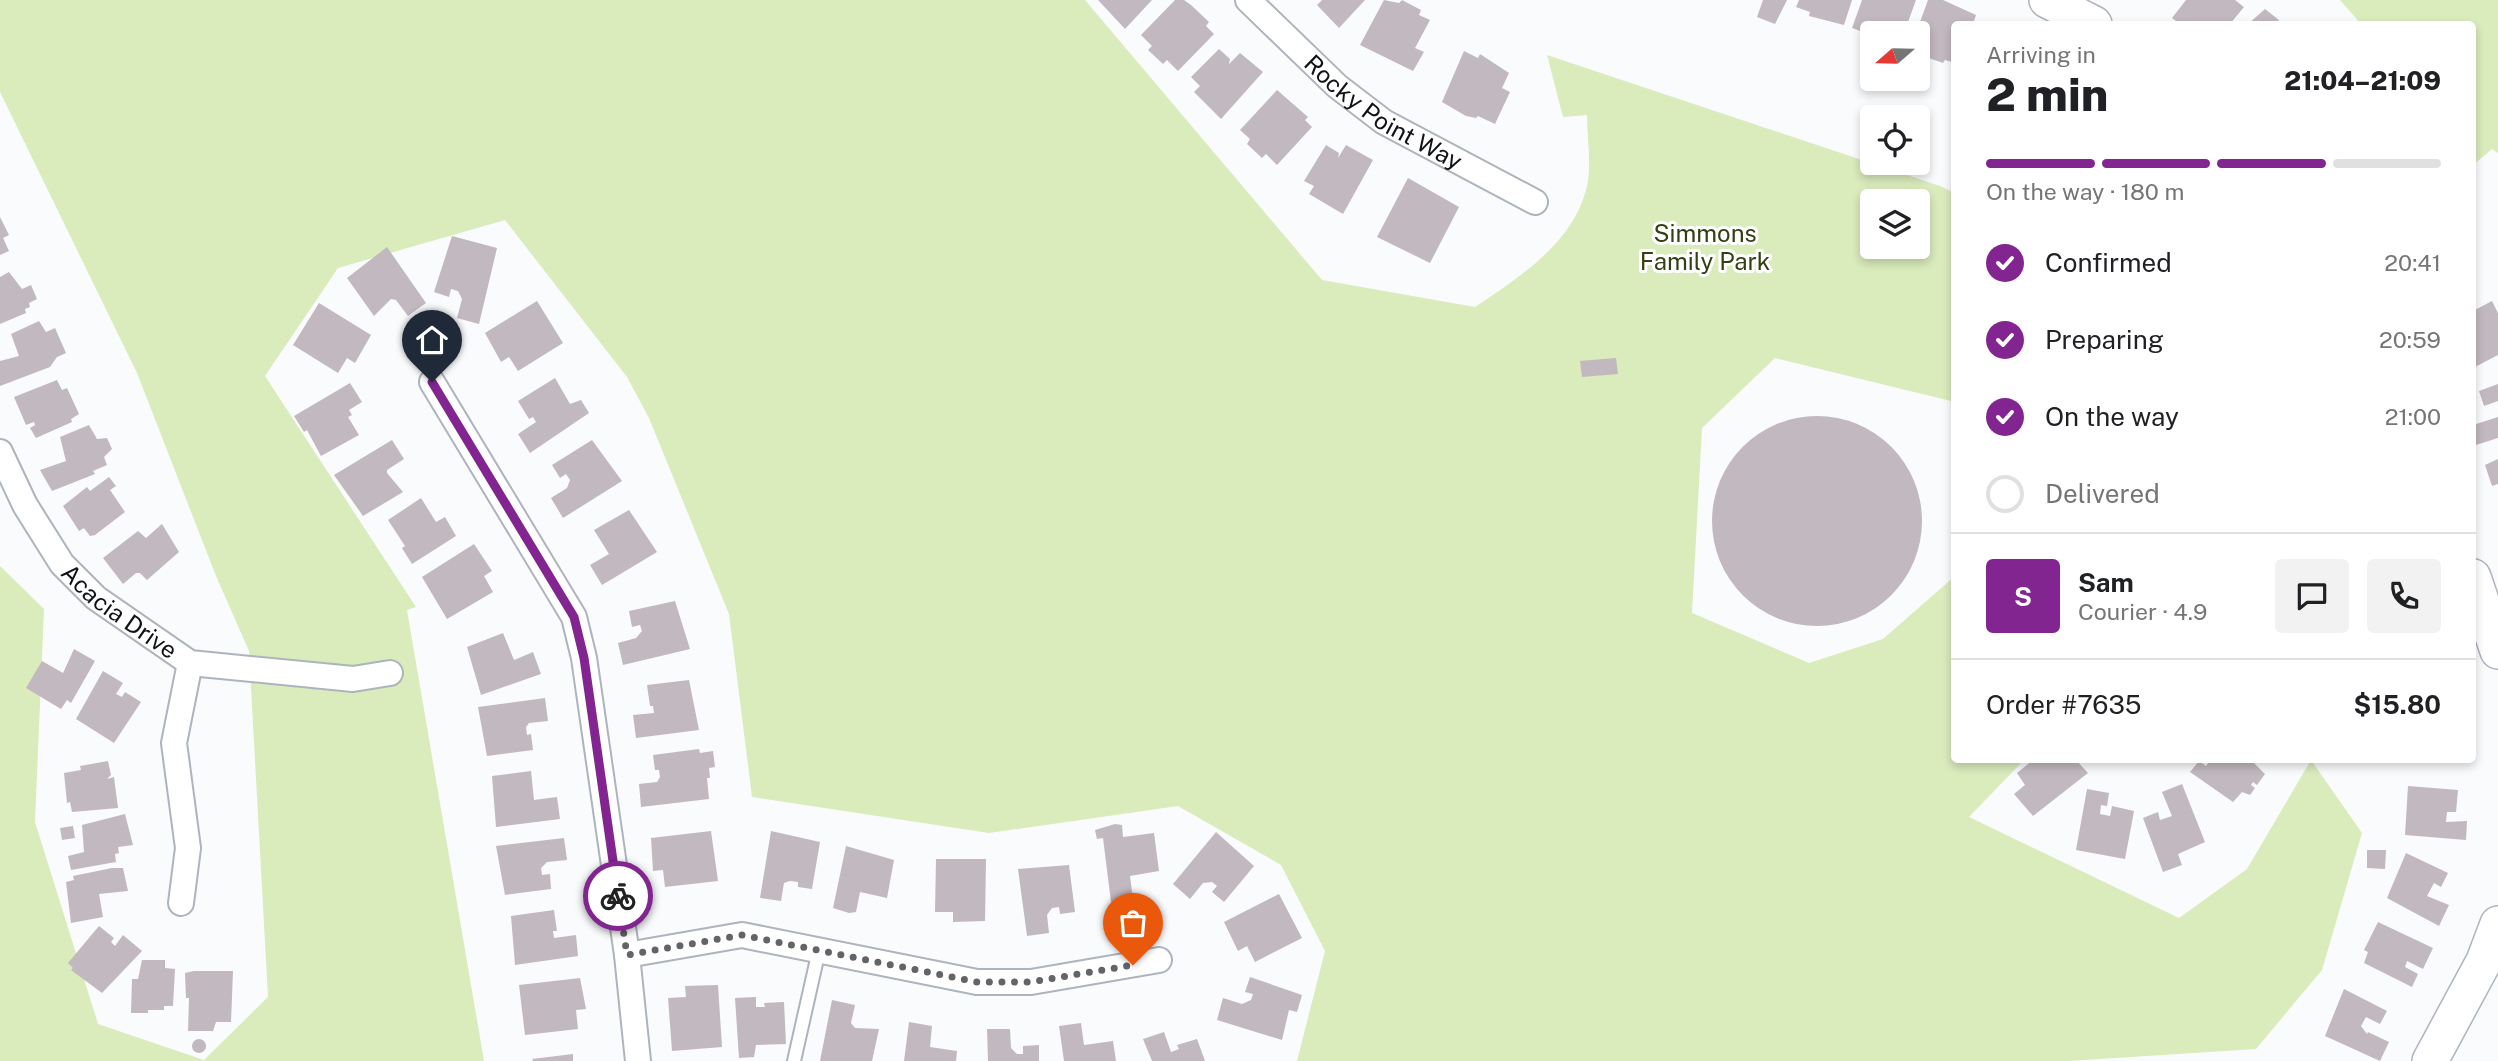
<!DOCTYPE html>
<html lang="en">
<head>
<meta charset="utf-8">
<style>
	:root { --surface:#fff; --page:#f2f2f2; --text:#202124; --muted:#757577; --line:#e0e0e0; --accent:#822591 }
	body { margin:0; font-family:"Public Sans",sans-serif; background:var(--page); color:var(--text); height:100vh; display:flex; flex-direction:column; font-size:26px; white-space:nowrap }
	* { box-sizing:border-box; margin:0 }
	p { font-size:23px; color:var(--muted) }
	.icon { flex:none; width:38px; height:38px; fill:none; stroke:currentColor; stroke-width:2; stroke-linecap:round; stroke-linejoin:round }
	.map { position:relative; flex:1; overflow:hidden }
	.side { position:absolute; left:1951px; top:21px; width:525px; height:742px; display:flex; flex-direction:column; background:var(--surface); border-radius:7px; box-shadow:0 4px 10px #0003 }
	.side>* { flex:none }
	.needle { width:46px; rotate:250deg }
	.controls { position:absolute; left:1860px; top:21px; display:grid; gap:14px }
	.controls a { display:grid; place-items:center; width:70px; height:70px; border-radius:7px; background:var(--surface); box-shadow:0 4px 10px #0003; font-size:35px }
	.pin { position:absolute; display:grid; place-items:center; width:60px; height:60px; color:#fff; margin:-72px -30px; border-radius:50% 50% 50% 0; rotate:-45deg; box-shadow:0 0 7px #0007 }
	.pin .icon { rotate:45deg }
	.courier { position:absolute; display:grid; place-items:center; width:70px; height:70px; margin:-35px; border:5px solid #822591; border-radius:50%; background:#fff; color:#222; box-shadow:0 2px 9px #0007 }
	.overview em { font-style:normal; font-weight:800 }
	.overview div { display:flex; flex-direction:column-reverse }
	.overview { display:flex; align-items:center; justify-content:space-between; height:119px; padding:0 35px }
	h1 { font-size:46px; font-weight:800; line-height:52px }
	.bar { display:grid; grid-template-columns:repeat(4,1fr); gap:10px 7px; align-content:center; height:84px; padding:0 35px }
	.bar i { height:9px; border-radius:5px; background:var(--line) }
	.bar .active { background:var(--accent) }
	.bar p { grid-column:span 4 }
	.line { display:flex; align-items:center; gap:18px; padding:0 35px; border-top:2px solid var(--line) }
	.line div { flex:1 }
	.round { display:grid; place-items:center; flex:none; width:74px; height:74px; border-radius:7px; background:var(--page) }
	ol { padding:0 35px; list-style:none }
	li { display:flex; align-items:center; gap:21px; height:77px }
	li p { margin-inline-start:auto }
	li .icon { padding:7px; border-radius:50%; background:var(--accent); color:#fff; stroke-width:4 }
	li:last-child { color:var(--muted) }
	li i { width:38px; height:38px; border:4px solid var(--line); border-radius:50% }
	.map>svg:first-child { display:block }
	.green { fill:#daebbc; fill-rule:evenodd }
	.building { fill:#c2b8bf }
	.lines { fill:none; stroke-linecap:round; stroke-linejoin:round }
	.lane-casing { stroke:#aeb4bd; stroke-width:16 }
	.street-casing { stroke:#aeb4bd; stroke-width:28 }
	.secondary-casing { stroke:#aeb4bd; stroke-width:38 }
	.lane { stroke:#fff; stroke-width:12 }
	.street { stroke:#fff; stroke-width:24 }
	.secondary { stroke:#fff; stroke-width:35 }
	.done { stroke:#626467; stroke-width:7; stroke-dasharray:0 12.6 }
	.route { stroke:#822591; stroke-width:9 }
	.labels { text-anchor:middle; dominant-baseline:central; stroke-width:6; stroke-linejoin:round; paint-order:stroke }
	.street-label { font-size:24px; fill:#101216; stroke:#fff }
	.park-label { font-size:24px; fill:#334012; stroke:#fff }
</style>
</head>
<body>
<div class="map">
<svg width="2498" height="1061" viewBox="0 0 2498 1061">
	<rect width="100%" height="100%" fill="#fafbfd"/>
	<!-- green -->
	<path class="green" d="M0 0H1085L1322 280 1475 307C1522 275 1577 241 1588 181 1591 160 1587 136 1587 115L1563 117 1547 55 1940 186 1955 193V402L1775 358 1702 428 1692 613 1809 663 1883 639 1955 576V760H2024L1969 817 2179 918 2247 869 2311 760 2362 833 2322 970 2256 1049 2068 1061H1297L1325 951 1281 865 1178 806 989 833 752 797 729 614 649 418 627 377 505 220 338 268 265 376 416 607 407 610 484 1061H0V566L44 609 35 822 98 1024 204 1060 268 997 249 651 216 576 137 373 0 92ZM1872 201H1918V247H1872Z
		M2340 0H2498V153L2492 149 2473 165V24H2361Z"/>
	<!-- building -->
	<path class="building" d="M1098 0H1152L1125 29Z
		M1175 0H1184L1191 5 1209 22 1206 26 1214 34 1178 71 1167 60 1163 64 1148 50 1152 46 1141 35Z
		M1322 0H1365L1339 28 1317 5Z
		M1384 0 1399 3 1402 0 1421 10 1419 15 1430 20 1415 48 1424 52 1413 71 1360 45Z
		M1763 0H1787L1775 24 1757 17Z
		M1799 0H1852L1844 25 1809 16 1810 12 1796 7Z
		M1862 0H1916L1904 33H1872V45L1860 40 1863 32 1852 28Z
		M1928 0H1943L1976 15 1973 24H1955V63L1945 60 1943 63 1923 56 1924 52 1918 50 1916 33Z
		M2186 0H2235L2244 7 2230 24H2180L2172 18Z
		M2265 9 2279 20 2275 24H2248Z
		M1219 49 1230 59 1229 64 1240 53 1263 72 1221 119 1194 92 1200 86 1191 77Z
		M1464 51 1478 58 1480 54 1509 73 1502 88 1510 92 1495 124 1478 116 1476 118 1466 116 1442 102Z
		M1277 90 1308 117 1305 120 1312 127 1277 165 1266 154 1262 158 1247 144 1250 139 1240 130Z
		M1326 145 1339 153 1338 158 1346 145 1373 160 1343 214 1309 194 1314 186 1304 181Z
		M1408 178 1459 207 1430 263 1377 237Z
		M0 217 9 235 3 238 9 251 0 255Z
		M452 236 497 248 479 324 457 318 462 299 458 291 451 289 449 297 434 292Z
		M387 247 426 303 408 316 396 300 391 299 374 316 347 278Z
		M9 272 22 289 31 285 37 299 29 303 30 307 25 309 26 313 0 324V277Z
		M537 301 563 343 518 371 509 357 501 362 485 333Z
		M2492 301 2498 313V355L2473 368V311Z
		M319 303 371 335 355 363 347 358 338 373 293 345Z
		M39 321 46 332 55 328 66 353 57 357 50 367 0 386V361L19 356 11 334Z
		M1616 358 1618 374 1582 377 1580 361Z
		M555 378 570 404 581 400 589 413 530 453 518 434 536 422 533 417 529 419 518 401Z
		M57 380 62 390 67 388 79 414 71 419 72 422 36 438 30 428 35 425 34 422 26 425 14 397Z
		M350 383 362 402 349 410 352 415 348 417 359 435 321 456 307 430 304 432 294 416Z
		M2498 384V401L2484 406 2479 391Z
		M1712 521a105 105 0 1 1 210 0a105 105 0 1 1-210 0Z
		M2498 417V438L2476 445 2473 425Z
		M89 425 97 439 107 438 112 449 104 457 107 465 93 471 95 474 52 491 40 470 66 461 60 437Z
		M392 440 404 459 387 470V473L403 492 363 516 334 475Z
		M592 440 622 481 563 518 551 498 567 488 570 480 566 474 560 478 552 465Z
		M2498 459V484L2492 486 2485 465Z
		M109 477 116 486 110 490 125 512 95 535 90 536 84 528 79 531 63 506 87 487 90 491Z
		M421 498 436 522 445 517 456 536 412 564 402 548 405 546 388 520Z
		M629 510 657 552 602 585 590 565 609 554 594 530Z
		M162 524 179 552 147 580 140 573H136L123 584 103 558 138 531 146 538Z
		M474 544 492 571 484 576 493 592 447 619 422 577Z
		M675 601 690 649 623 665 618 643 636 638 642 631 640 625 632 627 629 611Z
		M503 633 514 660 533 652 541 674 481 695 467 647Z
		M74 649 95 661 71 703 67 700 61 709 26 688 42 661 63 673Z
		M103 671 123 683 116 694 122 697 125 692 141 702 114 743 76 719Z
		M689 680 699 730 636 738 633 715 654 713 653 706H650L647 685Z
		M545 698 548 721 529 723 526 727 527 735 531 734 533 750 487 756 478 707Z
		M699 749 700 753 713 751 715 767 709 768 710 778H707L709 799 641 807 639 784 657 782 660 777 659 770H655L653 755Z
		M2033 760H2062L2064 762 2076 760 2088 773 2033 816 2014 794 2025 785 2017 773Z
		M2210 760H2251L2265 774 2257 785 2253 782 2251 785 2255 788 2250 795 2242 792 2233 802 2190 772 2199 761 2206 766Z
		M108 761 111 775 107 779 114 777 118 808 72 812 70 802 67 803 64 773 81 770 80 766Z
		M531 771 534 800 557 797 560 819 496 827 492 776Z
		M2182 784 2205 842 2178 854 2182 865 2163 872 2143 818 2158 812 2160 820 2172 816 2162 792Z
		M2408 786 2458 790 2456 812H2447L2446 822 2467 821 2466 840 2405 835Z
		M2087 789 2109 793 2107 806 2101 805 2100 814 2110 816 2112 806 2134 811 2125 859 2076 850Z
		M125 814 133 845 118 847 119 853 115 854 116 862 71 870 68 856 84 852 82 825Z
		M1115 824 1122 825 1123 837 1154 833 1159 871 1130 876 1133 899 1111 902 1103 838 1097 839 1095 830Z
		M73 826 75 838 62 840 60 828Z
		M711 831 718 881 665 887 663 870 653 871 651 838Z
		M771 831 820 842 812 889 798 887V882L790 881 784 883 781 901 760 898Z
		M1216 832 1254 866 1224 902 1212 892 1217 886 1212 882 1203 883 1190 899 1173 884Z
		M564 838 567 860 547 862 541 868 542 875 550 874 551 889 505 895 496 846Z
		M846 846 894 860 887 898 860 892 856 912 849 913 833 908Z
		M2367 850H2386L2385 869 2367 868Z
		M2406 853 2448 873 2441 887 2434 883 2427 896 2449 905 2439 926 2387 898Z
		M936 859H986L985 921 953 922V912H935Z
		M1069 865 1075 912 1060 914 1059 907 1052 908 1047 915 1049 933 1027 936 1018 869Z
		M112 868H123L128 891 99 894 103 917 71 923 66 882 74 880 73 876Z
		M1279 894 1302 938 1255 962 1247 946 1238 951 1224 922Z
		M554 910 557 931H553L554 938 576 935 578 956 515 965 511 916Z
		M2378 922 2433 948 2423 969 2407 961 2405 967 2418 974 2412 987 2364 963 2368 952 2364 950Z
		M99 926 114 938 111 942 115 946 123 935 142 951 102 993 71 970 73 968 68 963Z
		M142 960H165V968L175 969 173 1006H164V1010H148V1013H131L132 979H138Z
		M194 971H233L231 1022H216L213 1031H188L189 998H186L185 973Z
		M1250 977 1302 995 1297 1012 1289 1010 1282 1040 1217 1020 1223 998 1242 1004 1251 1000 1253 994 1245 992Z
		M580 978 586 1009 576 1010 578 1029 525 1035 519 985Z
		M718 985 722 1047 672 1051 668 998 686 997 685 986Z
		M2344 989 2387 1011 2380 1024 2366 1017 2361 1026 2367 1034 2368 1032 2389 1042 2380 1061 2325 1036Z
		M756 997V1007H765L764 1003 784 1002 786 1044 756 1045 754 1057 739 1058 735 998Z
		M832 1000 855 1005 851 1023 855 1028 879 1029 872 1061H820Z
		M909 1022 932 1026 930 1047 957 1051 956 1061H904Z
		M1081 1023 1084 1045 1113 1041 1116 1061H1064L1059 1026Z
		M987 1029H1010L1011 1048 1017 1054H1023V1046L1039 1045V1061H988Z
		M1164 1032 1171 1052 1179 1049 1177 1045 1197 1039 1205 1061H1152L1143 1039Z
		M192 1046a7 7 0 1 1 14 0a7 7 0 1 1-14 0Z
		M573 1054V1061H533L532 1059Z"/>
	<g class="lines">
		<!-- lane casing -->
		<g class="lane-casing">
			<path id="lane" d="M794 1061 819 950"/>
		</g>
		<!-- street casing -->
		<g class="street-casing">
			<g id="street">
				<path id="s1" d="M1248 0 1337 86 1384 122 1535 202"/>
				<path d="M432 382 574 617 584 658 627 955 638 1061"/>
				<path id="s2" d="M0 452 25 505 62 564 96 598 190 663 353 679 390 673"/>
				<path d="M181 903 188 848 174 743 190 663"/>
				<path d="M627 955 742 935 977 982H1031L1159 960"/>
			</g>
		</g>
		<!-- secondary casing -->
		<g class="secondary-casing">
			<path id="secondary" d="M2047 0 2094 24
				M2473 577 2498 651
				M2430 1061 2484 961 2498 924"/>
		</g>
		<!-- lane -->
		<use href="#lane" class="lane"/>
		<!-- street -->
		<use href="#street" class="street"/>
		<!-- secondary -->
		<use href="#secondary" class="secondary"/>
	</g>
	<g class="lines">
		<!-- done -->
		<path class="done" d="M618 896 627 955 742 935 977 982H1031L1133 965"/>
		<!-- route -->
		<path class="route" d="M432 382 574 617 584 658 618 896"/>
	</g>
	<g class="labels">
		<!-- street labels -->
		<g class="street-label">
			<text stroke="none"><textPath href="#s1" startOffset="177">Rocky Point Way</textPath></text>
			<text stroke="none"><textPath href="#s2" startOffset="203">Acacia Drive</textPath></text>
		</g>
		<!-- park labels -->
		<g class="park-label">
			<text x="1705" y="233">Simmons<tspan x="1705" dy="28">Family Park</tspan></text>
		</g>
	</g>
</svg>
<div class="controls">
<a><svg class="needle" viewBox="-14 -14 28 28"><path d="M0-13l5 13h-10z" fill="#e53935"/><path d="M0 13l5-13h-10z" fill="#757577"/></svg></a>
<a><svg class="icon" aria-label="locate" viewBox="0 0 24 24"><circle cx="12" cy="12" r="6"/><path d="M12 2v4M12 18v4M2 12h4M18 12h4"/></svg></a>
<a><svg class="icon" aria-label="layers" viewBox="0 0 24 24"><path d="M12 4l9 5-9 5-9-5zM3 14l9 5 9-5"/></svg></a>
</div>
<div class="pin" style="left:1133px;top:965px;background:#ea580c"><svg class="icon" aria-label="bag" viewBox="0 0 24 24"><path d="M5 8h14l-1 12H6zM9 8a3 3 0 0 1 6 0"/></svg></div>
<div class="pin" style="left:432px;top:382px;background:#1f2937"><svg class="icon" aria-label="home" viewBox="0 0 24 24"><path d="M3 11l9-7 9 7M6 9v11h12V9"/></svg></div>
<div class="courier" style="left:618px;top:896px"><svg class="icon" aria-label="bike" viewBox="0 0 24 24"><circle cx="6" cy="16" r="4"/><circle cx="18" cy="16" r="4"/><path d="M6 16l4-8h5l3 8M10 8l3 8H6M13 5h3"/></svg></div>
<section class="side">
<div class="overview"><div><h1>2 min</h1><p>Arriving in</p></div><em>21:04–21:09</em></div>
<div class="bar"><i class="active"></i><i class="active"></i><i class="active"></i><i></i><p>On the way · 180 m</p></div>
<ol>
<li><svg class="icon" aria-label="check" viewBox="0 0 24 24"><path d="M5 12l5 5 9-10"/></svg>Confirmed<p>20:41</p></li>
<li><svg class="icon" aria-label="check" viewBox="0 0 24 24"><path d="M5 12l5 5 9-10"/></svg>Preparing<p>20:59</p></li>
<li><svg class="icon" aria-label="check" viewBox="0 0 24 24"><path d="M5 12l5 5 9-10"/></svg>On the way<p>21:00</p></li>
<li><i></i>Delivered</li>
</ol>
<div class="line" style="height:126px"><b class="round" style="background:var(--accent);color:#fff">S</b><div><b>Sam</b><p>Courier · 4.9</p></div><a class="round"><svg class="icon" aria-label="chat" viewBox="0 0 24 24"><path d="M4 5h16v11H9l-5 4z"/></svg></a><a class="round"><svg class="icon" aria-label="phone" viewBox="0 0 24 24"><path d="M5 4h4l2 5-3 2q2 4 5 5l2-3 5 2v4C11 20 4 13 5 4z"/></svg></a></div>
<div class="line" style="height:91px"><div>Order #7635</div><b>$15.80</b></div>
</section>
</div>
</body>
</html>
